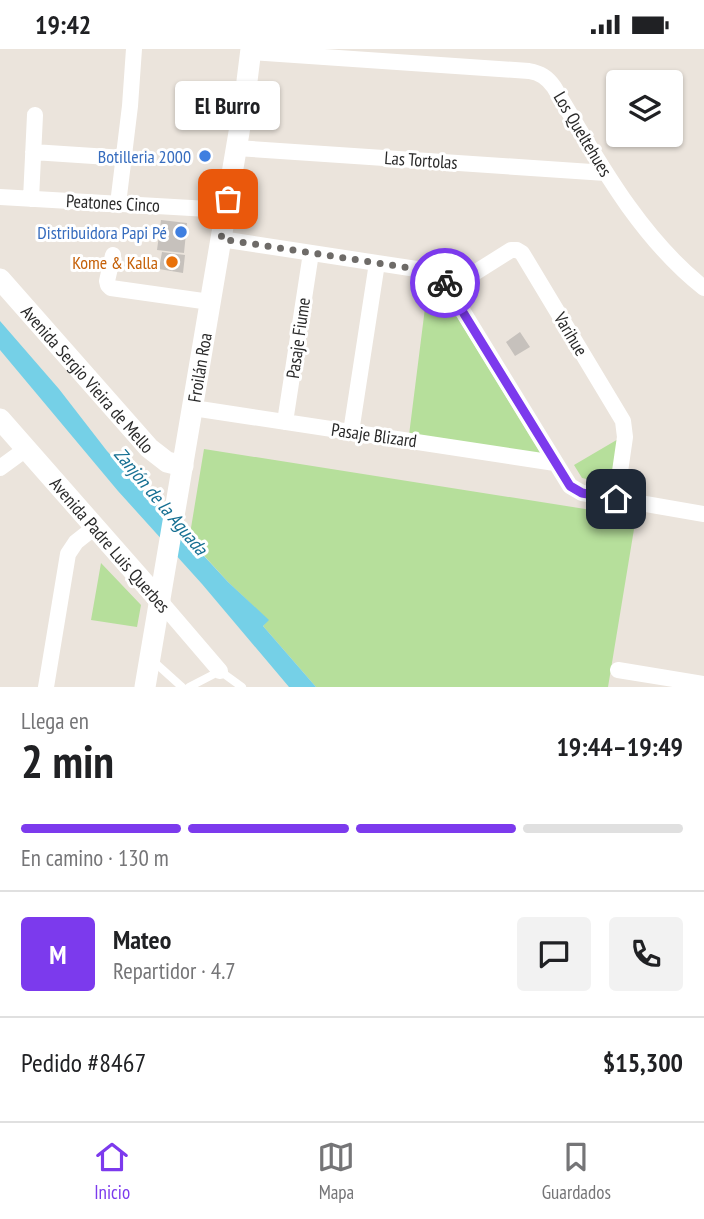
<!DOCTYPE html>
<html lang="es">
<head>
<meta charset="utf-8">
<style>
	:root { --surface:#fff; --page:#f2f2f2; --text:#202124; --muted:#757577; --line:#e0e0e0; --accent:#7c3aed }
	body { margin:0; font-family:"PT Sans Narrow",sans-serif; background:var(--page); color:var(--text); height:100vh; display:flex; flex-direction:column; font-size:26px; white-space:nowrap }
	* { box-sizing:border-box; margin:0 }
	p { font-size:23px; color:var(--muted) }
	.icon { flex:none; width:38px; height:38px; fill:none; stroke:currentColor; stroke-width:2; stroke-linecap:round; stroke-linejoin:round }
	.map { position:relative; height:638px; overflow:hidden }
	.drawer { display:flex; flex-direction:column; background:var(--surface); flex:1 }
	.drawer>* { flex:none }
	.tools { position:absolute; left:606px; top:21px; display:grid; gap:14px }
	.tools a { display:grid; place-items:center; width:77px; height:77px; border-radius:7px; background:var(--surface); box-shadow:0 2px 5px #0004; font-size:35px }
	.pin { position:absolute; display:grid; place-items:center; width:60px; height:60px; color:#fff; margin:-30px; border-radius:14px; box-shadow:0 4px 10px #0006 }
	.courier { position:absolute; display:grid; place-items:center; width:70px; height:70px; margin:-35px; border:5px solid #7c3aed; border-radius:50%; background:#fff; color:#222; box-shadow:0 2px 9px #0007 }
	.bubble { position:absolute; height:49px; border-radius:7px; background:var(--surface); box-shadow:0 2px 5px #0004; font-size:23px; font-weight:800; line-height:49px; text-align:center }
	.summary em { font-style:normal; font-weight:800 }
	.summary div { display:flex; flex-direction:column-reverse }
	.summary { display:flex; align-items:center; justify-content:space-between; height:119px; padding:0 21px }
	h1 { font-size:46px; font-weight:800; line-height:52px }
	.bar { display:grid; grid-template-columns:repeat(4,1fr); gap:10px 7px; align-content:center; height:84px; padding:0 21px }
	.bar i { height:9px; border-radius:5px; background:var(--line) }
	.bar .selected { background:var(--accent) }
	.bar p { grid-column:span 4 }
	.line { display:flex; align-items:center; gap:18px; padding:0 21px; border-top:2px solid var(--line) }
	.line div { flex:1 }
	.round { display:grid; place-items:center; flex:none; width:74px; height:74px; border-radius:7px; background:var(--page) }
	.status { display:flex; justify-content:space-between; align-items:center; height:49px; padding:0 35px; background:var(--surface); direction:ltr }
	.status svg { height:19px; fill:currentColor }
	.menu { display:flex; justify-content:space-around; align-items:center; height:98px; border-top:2px solid var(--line); background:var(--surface); font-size:19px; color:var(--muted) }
	.menu a { display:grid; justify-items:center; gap:4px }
	.menu .selected { color:var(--accent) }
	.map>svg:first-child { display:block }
	.green { fill:#b6df9b }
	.water { fill:#75d0e7 }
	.building { fill:#c6c1bc }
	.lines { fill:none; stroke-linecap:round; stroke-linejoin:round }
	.lane { stroke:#fff; stroke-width:8 }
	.street { stroke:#fff; stroke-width:16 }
	.secondary { stroke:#fff; stroke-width:21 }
	.done { stroke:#6e6b68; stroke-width:7; stroke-dasharray:0 12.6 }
	.route { stroke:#7c3aed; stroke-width:9 }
	.shop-dot { fill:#3f7fe0; stroke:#fff; stroke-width:2.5 }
	.food-dot { fill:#e8710a; stroke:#fff; stroke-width:2.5 }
	.labels { text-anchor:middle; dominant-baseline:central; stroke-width:6; stroke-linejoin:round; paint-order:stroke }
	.street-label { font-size:18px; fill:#2a2a2a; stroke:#fff }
	.shop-label { font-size:18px; fill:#366cbe; stroke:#fff; text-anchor:end }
	.food-label { font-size:18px; fill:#c56008; stroke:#fff; text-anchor:end }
	.water-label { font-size:19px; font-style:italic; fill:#156f92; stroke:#fff }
</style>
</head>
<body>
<div class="status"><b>19:42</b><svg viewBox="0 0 49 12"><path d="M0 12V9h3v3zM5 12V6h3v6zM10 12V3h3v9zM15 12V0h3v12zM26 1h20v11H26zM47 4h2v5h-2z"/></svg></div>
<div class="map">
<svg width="704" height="638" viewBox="0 0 704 638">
	<rect width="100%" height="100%" fill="#ebe4dc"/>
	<!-- green -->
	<path class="green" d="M437 235 542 407 409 386 427 243Z
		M620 389 613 436 582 429 574 416Z
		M204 400 636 468 608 638H316L263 577 268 571 228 533 188 489 190 485Z
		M101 514 141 556 137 578 91 571Z"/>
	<!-- water -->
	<path class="water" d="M0 272 59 340 107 402 228 533 269 571 263 577 316 638H289L202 535 118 442 0 301Z"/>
	<!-- building -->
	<path class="building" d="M161 171 187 174 184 204 157 201Z
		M162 203 185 206 183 224 159 220Z
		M520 283 530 298 515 307 506 293Z"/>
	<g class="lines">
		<!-- lane -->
		<path class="lane" d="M152 611 182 638
			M189 638 220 622 242 638"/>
		<!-- street -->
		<path class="street" d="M251 3 529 22C540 24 547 28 554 38 596 108 638 187 704 239
			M236 99 606 124
			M33 103 124 109
			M0 148 226 161
			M31 150 35 66
			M118 155 130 57 134 0
			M221 190 423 221 438 227 446 235 570 437 582 444 704 465
			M113 206 107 232 108 236 111 239 210 253
			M449 240 511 201H517L522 204 623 372 625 388 616 450
			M193 359 555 414
			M285 373 311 204
			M351 383 377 214
			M0 419 26 400
			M160 552 220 622
			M618 621 704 635
			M46 638 68 505 76 493 95 478"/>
		<!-- secondary -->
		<g class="secondary">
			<path id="s1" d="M0 230 149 399 167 413 183 417"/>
			<path d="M0 370 160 552"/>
			<path id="s2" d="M145 638 245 48 251 0"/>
		</g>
	</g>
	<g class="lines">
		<!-- done -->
		<path class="done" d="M228 150 221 190 423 221 438 227 445 234"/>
		<!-- route -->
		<path class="route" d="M445 234 570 437 582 444 616 450"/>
	</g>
	<!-- markers -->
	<g class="shop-dot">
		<circle cx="205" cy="107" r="7"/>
		<circle cx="181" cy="183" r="7"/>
	</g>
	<circle class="food-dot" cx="172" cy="213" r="7"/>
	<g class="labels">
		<!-- street labels -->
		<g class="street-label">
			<text transform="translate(583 85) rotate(59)">Los Queltehues</text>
			<text transform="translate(421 111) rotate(4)">Las Tortolas</text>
			<text transform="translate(113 154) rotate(3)">Peatones Cinco</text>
			<text transform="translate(571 285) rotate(59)">Varihue</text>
			<text transform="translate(298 289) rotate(-82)">Pasaje Fiume</text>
			<text stroke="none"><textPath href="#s2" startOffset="324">Froilán Roa</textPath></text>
			<text stroke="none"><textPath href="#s1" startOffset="133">Avenida Sergio Vieira de Mello</textPath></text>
			<text transform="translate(374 386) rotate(8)">Pasaje Blizard</text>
			<text transform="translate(110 496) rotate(49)">Avenida Padre Luis Querbes</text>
		</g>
		<!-- shop labels -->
		<g class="shop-label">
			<text x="191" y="107">Botilleria 2000</text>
			<text x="167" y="183">Distribuidora Papi Pé</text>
		</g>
		<!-- food labels -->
		<g class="food-label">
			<text x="158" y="213">Kome &amp; Kalla</text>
		</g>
		<!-- water labels -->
		<g class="water-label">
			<text transform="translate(161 452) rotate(50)">Zanjón de la Aguada</text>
		</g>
	</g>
</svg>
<div class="tools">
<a><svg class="icon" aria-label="layers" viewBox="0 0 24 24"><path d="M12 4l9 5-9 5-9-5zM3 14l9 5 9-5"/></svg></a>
</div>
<div class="pin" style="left:228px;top:150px;background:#ea580c"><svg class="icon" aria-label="bag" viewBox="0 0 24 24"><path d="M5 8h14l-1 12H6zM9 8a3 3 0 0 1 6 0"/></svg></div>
<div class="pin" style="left:616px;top:450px;background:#1f2937"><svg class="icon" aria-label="home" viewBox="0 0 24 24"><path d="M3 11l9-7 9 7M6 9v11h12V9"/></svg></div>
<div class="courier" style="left:445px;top:234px"><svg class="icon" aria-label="bike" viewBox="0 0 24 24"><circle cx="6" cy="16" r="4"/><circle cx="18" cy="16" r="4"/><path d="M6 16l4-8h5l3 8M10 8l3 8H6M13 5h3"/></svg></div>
<div class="bubble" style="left:175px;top:32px;width:105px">El Burro</div>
</div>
<section class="drawer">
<div class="summary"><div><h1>2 min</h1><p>Llega en</p></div><em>19:44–19:49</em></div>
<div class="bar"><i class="selected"></i><i class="selected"></i><i class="selected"></i><i></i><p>En camino · 130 m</p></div>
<div class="line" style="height:126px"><b class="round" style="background:var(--accent);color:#fff">M</b><div><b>Mateo</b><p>Repartidor · 4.7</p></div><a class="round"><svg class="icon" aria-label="chat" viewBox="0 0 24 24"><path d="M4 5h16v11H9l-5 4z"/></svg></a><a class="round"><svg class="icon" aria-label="phone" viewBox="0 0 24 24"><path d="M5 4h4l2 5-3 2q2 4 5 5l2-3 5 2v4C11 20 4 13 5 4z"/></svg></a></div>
<div class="line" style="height:91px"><div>Pedido #8467</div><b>$15,300</b></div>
</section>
<nav class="menu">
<a class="selected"><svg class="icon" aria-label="home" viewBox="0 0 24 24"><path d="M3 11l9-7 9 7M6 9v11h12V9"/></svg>Inicio</a>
<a><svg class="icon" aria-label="map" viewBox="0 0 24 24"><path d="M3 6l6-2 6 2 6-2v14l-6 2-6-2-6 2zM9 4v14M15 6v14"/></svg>Mapa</a>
<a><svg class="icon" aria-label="saved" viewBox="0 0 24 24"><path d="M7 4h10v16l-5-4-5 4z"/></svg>Guardados</a>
</nav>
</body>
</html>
